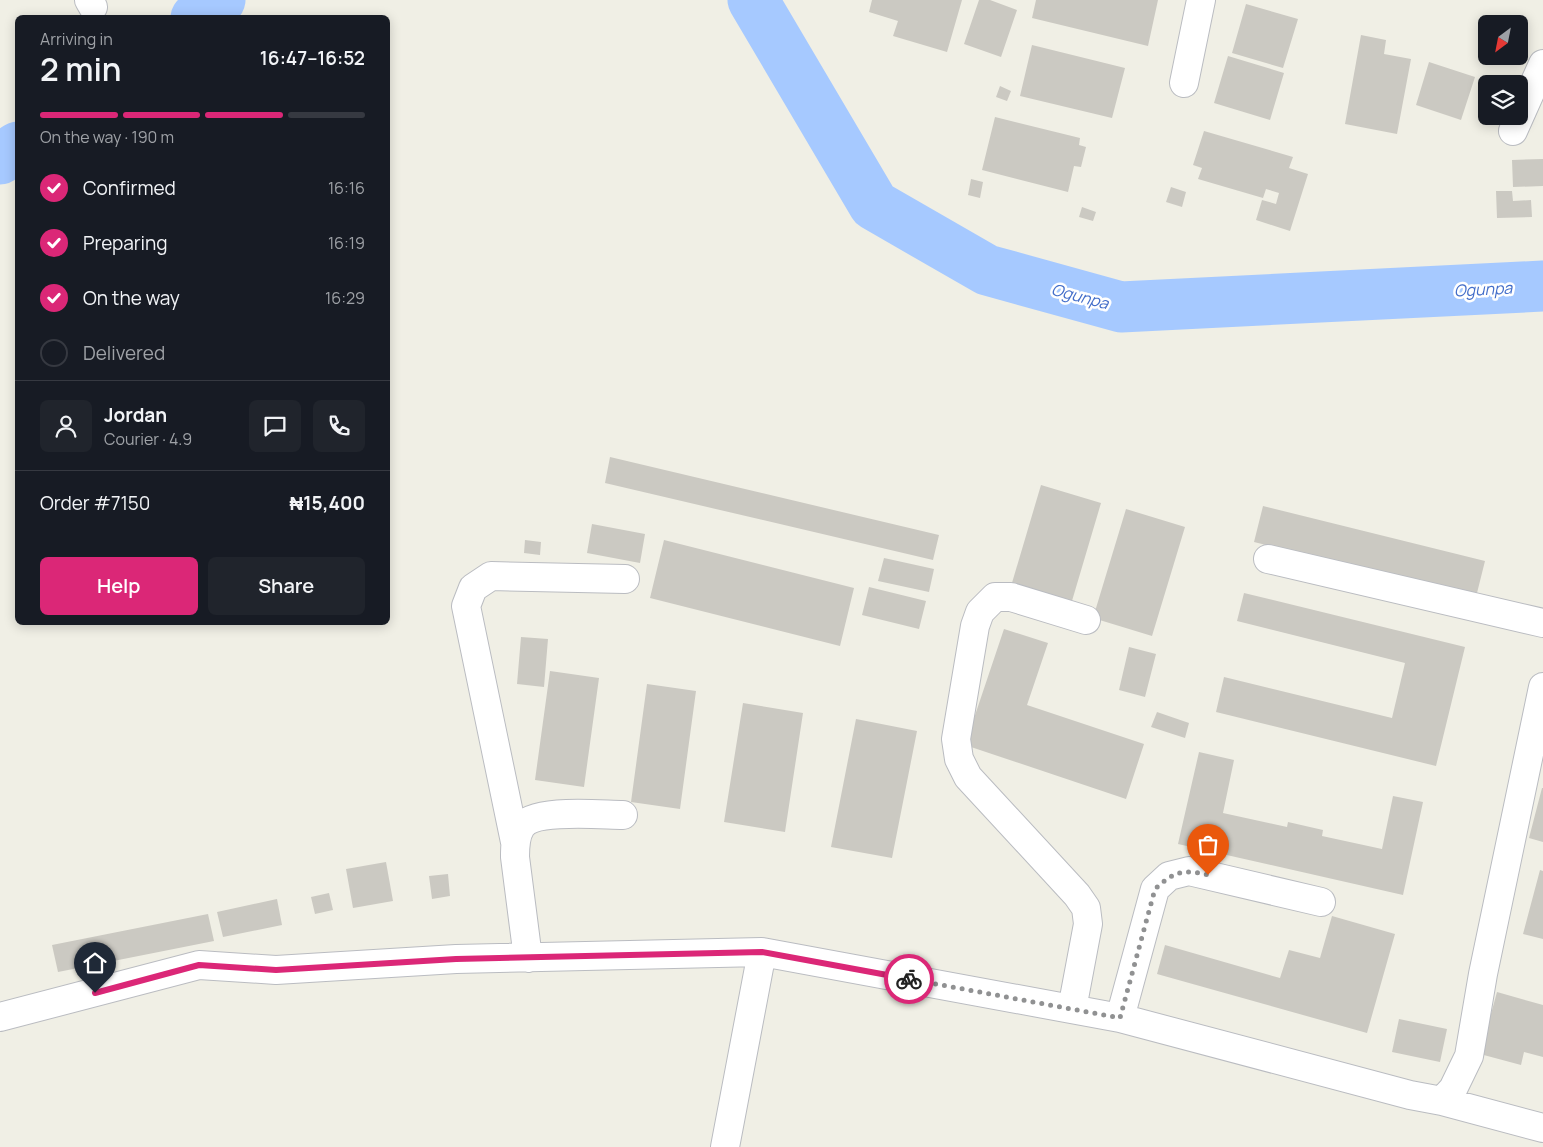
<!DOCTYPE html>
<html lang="en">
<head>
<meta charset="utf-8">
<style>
	:root { --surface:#171b24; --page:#20242c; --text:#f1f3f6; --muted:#9ea1a6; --line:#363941; --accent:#db2777 }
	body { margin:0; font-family:Manrope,sans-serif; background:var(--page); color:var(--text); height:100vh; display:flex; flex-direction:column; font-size:19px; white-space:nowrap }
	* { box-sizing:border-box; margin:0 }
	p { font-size:16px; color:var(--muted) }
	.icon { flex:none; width:28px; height:28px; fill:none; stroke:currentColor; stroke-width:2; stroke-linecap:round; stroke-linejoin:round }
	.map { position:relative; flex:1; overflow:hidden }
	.side { position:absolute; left:15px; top:15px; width:375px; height:610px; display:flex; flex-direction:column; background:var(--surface); border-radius:8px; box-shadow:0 2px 12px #0003 }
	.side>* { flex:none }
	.needle { width:32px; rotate:212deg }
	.controls { position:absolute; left:1478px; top:15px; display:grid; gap:10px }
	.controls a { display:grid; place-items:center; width:50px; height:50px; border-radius:8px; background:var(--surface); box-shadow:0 2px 12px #0003; font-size:25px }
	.pin { position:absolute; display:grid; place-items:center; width:42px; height:42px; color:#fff; margin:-51px -21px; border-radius:50% 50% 50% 0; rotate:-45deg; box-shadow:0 0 5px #0007 }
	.pin .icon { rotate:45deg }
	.courier { position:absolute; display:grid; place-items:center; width:50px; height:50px; margin:-25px; border:4px solid #db2777; border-radius:50%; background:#fff; color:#222; box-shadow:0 1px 6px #0007 }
	.overview em { font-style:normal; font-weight:600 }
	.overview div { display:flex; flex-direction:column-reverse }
	.overview { display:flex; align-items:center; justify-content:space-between; height:85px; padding:0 25px }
	h1 { font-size:32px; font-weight:600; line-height:38px }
	.bar { display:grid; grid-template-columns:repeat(4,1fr); gap:8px 5px; align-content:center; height:60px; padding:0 25px }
	.bar i { height:6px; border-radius:4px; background:var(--line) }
	.bar .selected { background:var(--accent) }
	.bar p { grid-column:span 4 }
	.line { display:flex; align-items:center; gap:12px; padding:0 25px; border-top:1px solid var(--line) }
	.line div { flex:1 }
	.round { display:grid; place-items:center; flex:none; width:52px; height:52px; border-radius:8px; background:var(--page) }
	ol { padding:0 25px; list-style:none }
	li { display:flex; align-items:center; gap:15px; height:55px }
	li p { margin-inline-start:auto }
	li .icon { padding:5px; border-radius:50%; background:var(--accent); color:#fff; stroke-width:4 }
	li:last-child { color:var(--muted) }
	li i { width:28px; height:28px; border:2px solid var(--line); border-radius:50% }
	.cta { display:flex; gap:10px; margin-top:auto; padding:10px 25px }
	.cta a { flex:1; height:58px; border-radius:8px; background:var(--accent); color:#fff; font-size:20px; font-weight:600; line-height:58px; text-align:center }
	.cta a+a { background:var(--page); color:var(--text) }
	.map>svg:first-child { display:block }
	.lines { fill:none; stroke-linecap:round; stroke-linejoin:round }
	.river { stroke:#a6c9ff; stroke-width:51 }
	.building { fill:#cbc9c2 }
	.minor-casing { stroke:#babcc1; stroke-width:30 }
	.minor { stroke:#fff; stroke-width:28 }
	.done { stroke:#909192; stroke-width:5; stroke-dasharray:0 9 }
	.route { stroke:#db2777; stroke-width:6 }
	.labels { text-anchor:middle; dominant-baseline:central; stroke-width:5; stroke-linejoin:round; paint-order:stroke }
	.water-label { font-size:16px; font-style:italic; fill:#426dc9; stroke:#fff }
</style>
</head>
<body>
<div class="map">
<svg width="1543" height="1147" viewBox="0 0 1543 1147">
	<rect width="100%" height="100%" fill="#f0efe5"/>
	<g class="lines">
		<!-- river -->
		<path class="river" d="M753 0 874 205 987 270 1121 307 1543 286
			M196 18 220 0
			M0 159 18 147"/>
	</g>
	<!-- building -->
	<path class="building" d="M872 0H962L947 52 893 36 898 21 869 12Z
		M979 0H990L1017 10 1001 57 964 44Z
		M1036 0H1158L1148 46 1032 18Z
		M1246 4 1298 19 1283 68 1232 53Z
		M1361 35 1386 40 1384 54 1411 59 1397 134 1345 124Z
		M1032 45 1125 68 1112 118 1020 96Z
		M1228 56 1284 73 1270 120 1214 103Z
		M1429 62 1475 77 1461 120 1416 105Z
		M1000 86 1011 91 1007 101 996 97Z
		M995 117 1080 138 1079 145 1086 147 1081 167 1074 166 1068 192 982 170Z
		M1204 131 1293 157 1289 168 1308 174 1290 231 1256 220 1262 200 1276 204 1279 193 1266 189 1263 198 1198 179 1202 168 1193 165Z
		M1543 159V186L1513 187 1512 160Z
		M971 179 983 182 980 198 968 195Z
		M1171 187 1186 192 1182 207 1166 202Z
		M1496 191H1512L1513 201 1531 200 1532 217 1497 218Z
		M1082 207 1096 212 1093 221 1079 217Z
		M610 457 939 535 933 560 605 483Z
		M1041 485 1101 503 1069 611 1009 593Z
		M1263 506 1485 561 1476 597 1254 542Z
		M1126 509 1185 527 1152 636 1093 618Z
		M592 524 645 534 640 563 587 553Z
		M525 540 541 542 540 555 524 553Z
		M664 540 854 588 840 646 650 598Z
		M884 558 934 569 929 592 878 581Z
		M869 587 926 601 919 629 862 615Z
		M1244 593 1465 647 1436 766 1216 712 1224 677 1392 718 1405 663 1237 621Z
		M1004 629 1048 643 1027 705 1144 744 1126 799 965 745Z
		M521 637 548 639 544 687 517 684Z
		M1129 647 1156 654 1145 697 1119 690Z
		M550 671 599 678 584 787 535 780Z
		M647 684 696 691 680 809 631 802Z
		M743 703 803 713 785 832 724 822Z
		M1157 712 1189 723 1185 738 1151 727Z
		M856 719 917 731 892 858 831 847Z
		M1199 752 1234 760 1223 813 1287 827 1288 822 1323 830 1322 836 1382 849 1393 796 1423 802 1403 895 1178 844Z
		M1542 788H1543V842L1529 838Z
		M386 862 393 901 353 908 346 869Z
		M1540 870 1543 871V939L1523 934Z
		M448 874 450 896 432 899 429 876Z
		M329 893 333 910 315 914 311 897Z
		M277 899 282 925 223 937 217 912Z
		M208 914 214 941 58 972 52 945Z
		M1332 916 1395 934 1367 1033 1157 974 1165 945 1280 978 1289 950 1320 958Z
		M1497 992 1543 1005V1057L1524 1052 1521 1065 1480 1054Z
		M1399 1019 1447 1029 1440 1062 1392 1052Z"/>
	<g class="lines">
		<!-- minor casing -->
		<g class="minor-casing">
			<path id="minor" d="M89 0 93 7
				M1184 83 1201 0
				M1513 131 1543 64
				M1268 559 1543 623
				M515 842 466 606 473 588 491 576 625 579
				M528 958 515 857C515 847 515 836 521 827 534 808 601 815 623 815
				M1072 1009 1088 924 1086 908 1077 895 968 777 959 759 956 739 975 626 980 612 995 597H1011L1086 620
				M0 1017 199 965 276 970 456 959 762 952 1120 1018 1410 1095 1442 1101 1453 1089 1469 1056 1483 974 1543 687
				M1120 1018 1155 889 1169 876 1189 871 1321 902
				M1442 1101 1543 1128
				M725 1147 762 952"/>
		</g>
		<!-- minor -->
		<use href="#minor" class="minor"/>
	</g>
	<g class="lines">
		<!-- done -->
		<path class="done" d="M909 979 1120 1018 1155 889C1175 871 1182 869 1208 875"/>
		<!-- route -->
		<path class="route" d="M95 993 199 965 276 970 456 959 762 952 909 979"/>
	</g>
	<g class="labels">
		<!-- water labels -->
		<g class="water-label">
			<text transform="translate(1483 289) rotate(-3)">Ogunpa</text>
			<text transform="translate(1080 296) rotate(15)">Ogunpa</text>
		</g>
	</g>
</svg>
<div class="controls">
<a><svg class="needle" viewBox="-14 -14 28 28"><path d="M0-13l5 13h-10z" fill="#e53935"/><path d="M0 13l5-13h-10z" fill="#9ea1a6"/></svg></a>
<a><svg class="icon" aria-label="layers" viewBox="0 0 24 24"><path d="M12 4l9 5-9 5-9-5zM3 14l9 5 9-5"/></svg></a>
</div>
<div class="pin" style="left:1208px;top:875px;background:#ea580c"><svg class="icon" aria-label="bag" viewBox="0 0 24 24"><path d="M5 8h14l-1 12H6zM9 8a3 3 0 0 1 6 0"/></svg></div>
<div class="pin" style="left:95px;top:993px;background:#1f2937"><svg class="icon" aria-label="home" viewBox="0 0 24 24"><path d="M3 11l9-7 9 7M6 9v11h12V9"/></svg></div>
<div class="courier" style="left:909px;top:979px"><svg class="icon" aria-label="bike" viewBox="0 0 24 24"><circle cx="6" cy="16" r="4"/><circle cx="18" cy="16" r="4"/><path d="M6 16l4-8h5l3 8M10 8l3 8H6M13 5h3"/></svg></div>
<section class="side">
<div class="overview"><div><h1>2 min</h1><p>Arriving in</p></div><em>16:47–16:52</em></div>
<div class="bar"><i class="selected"></i><i class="selected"></i><i class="selected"></i><i></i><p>On the way · 190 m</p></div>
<ol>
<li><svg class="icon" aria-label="check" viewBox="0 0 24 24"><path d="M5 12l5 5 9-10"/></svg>Confirmed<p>16:16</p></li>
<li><svg class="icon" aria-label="check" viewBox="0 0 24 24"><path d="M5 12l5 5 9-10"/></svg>Preparing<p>16:19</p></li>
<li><svg class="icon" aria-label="check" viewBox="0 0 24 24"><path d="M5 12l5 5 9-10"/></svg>On the way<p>16:29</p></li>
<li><i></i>Delivered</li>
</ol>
<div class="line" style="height:90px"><a class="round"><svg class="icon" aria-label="person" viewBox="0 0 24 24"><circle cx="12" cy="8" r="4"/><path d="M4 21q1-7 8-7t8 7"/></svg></a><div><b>Jordan</b><p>Courier · 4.9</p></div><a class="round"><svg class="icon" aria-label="chat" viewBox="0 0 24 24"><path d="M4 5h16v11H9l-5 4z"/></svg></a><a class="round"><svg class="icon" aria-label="phone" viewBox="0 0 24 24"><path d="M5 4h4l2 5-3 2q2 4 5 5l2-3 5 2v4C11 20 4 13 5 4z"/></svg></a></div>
<div class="line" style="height:65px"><div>Order #7150</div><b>₦15,400</b></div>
<div class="cta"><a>Help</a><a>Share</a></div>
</section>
</div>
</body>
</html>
